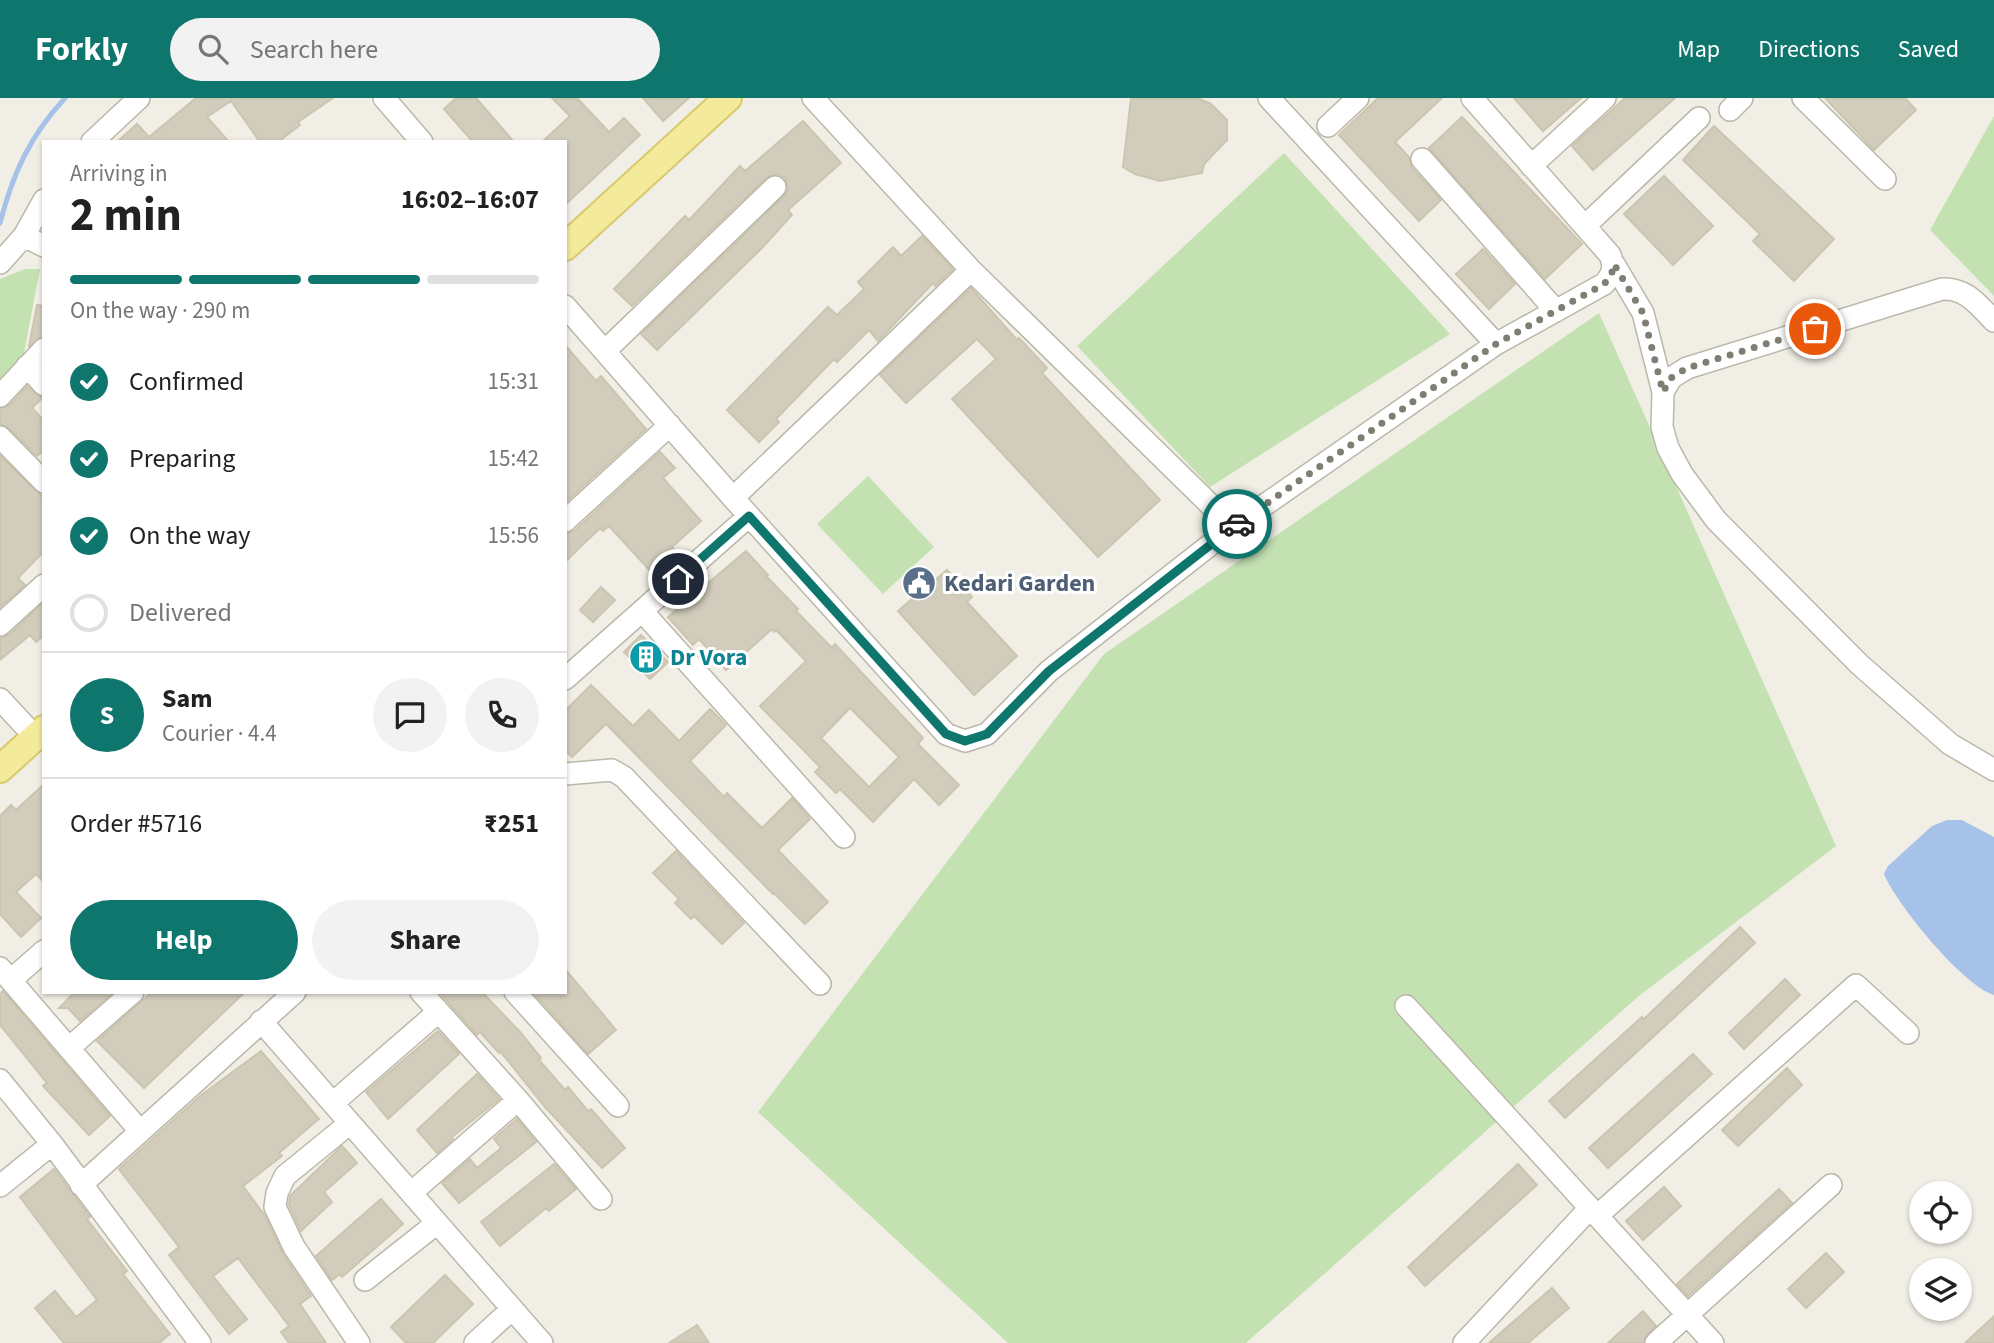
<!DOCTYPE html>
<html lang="en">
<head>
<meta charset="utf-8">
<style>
	:root { --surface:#fff; --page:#f2f2f2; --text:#222; --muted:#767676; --line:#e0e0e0; --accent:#0f766e }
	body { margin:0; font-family:"Source Sans 3",sans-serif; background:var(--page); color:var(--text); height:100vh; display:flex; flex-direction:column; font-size:26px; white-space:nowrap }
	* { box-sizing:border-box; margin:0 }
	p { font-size:23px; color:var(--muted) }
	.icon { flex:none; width:38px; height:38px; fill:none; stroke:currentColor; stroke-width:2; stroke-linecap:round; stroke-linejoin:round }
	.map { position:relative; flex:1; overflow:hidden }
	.sheet { position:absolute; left:42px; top:42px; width:525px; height:854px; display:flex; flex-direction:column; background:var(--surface); border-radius:0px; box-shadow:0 2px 5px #0004 }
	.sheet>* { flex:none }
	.fabs { position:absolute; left:1909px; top:1083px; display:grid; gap:14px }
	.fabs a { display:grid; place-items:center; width:63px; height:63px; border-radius:50%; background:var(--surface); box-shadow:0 2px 5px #0004; font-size:35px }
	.pin { position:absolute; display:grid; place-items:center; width:60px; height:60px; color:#fff; margin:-30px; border:4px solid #fff; border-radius:50%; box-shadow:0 2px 7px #0007 }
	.courier { position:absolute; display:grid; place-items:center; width:70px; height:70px; margin:-35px; border:5px solid #0f766e; border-radius:50%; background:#fff; color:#222; box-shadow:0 2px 9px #0007 }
	.head em { font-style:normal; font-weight:700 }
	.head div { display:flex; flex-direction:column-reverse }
	.head { display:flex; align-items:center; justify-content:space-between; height:119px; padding:0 28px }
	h1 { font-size:46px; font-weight:700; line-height:52px }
	.bar { display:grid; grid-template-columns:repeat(4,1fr); gap:10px 7px; align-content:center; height:84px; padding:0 28px }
	.bar i { height:9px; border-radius:5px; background:var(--line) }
	.bar .selected { background:var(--accent) }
	.bar p { grid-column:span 4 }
	.line { display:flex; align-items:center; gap:18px; padding:0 28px; border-top:2px solid var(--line) }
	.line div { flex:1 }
	.round { display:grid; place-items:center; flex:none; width:74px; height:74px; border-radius:37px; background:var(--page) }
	ol { padding:0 28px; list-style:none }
	li { display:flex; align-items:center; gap:21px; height:77px }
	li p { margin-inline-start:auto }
	li .icon { padding:7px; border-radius:50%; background:var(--accent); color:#fff; stroke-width:4 }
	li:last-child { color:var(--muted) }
	li i { width:38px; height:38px; border:4px solid var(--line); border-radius:50% }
	.action { display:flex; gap:14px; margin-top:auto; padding:14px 28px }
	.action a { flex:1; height:80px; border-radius:42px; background:var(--accent); color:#fff; font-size:28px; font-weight:700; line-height:80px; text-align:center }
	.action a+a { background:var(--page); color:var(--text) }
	header { display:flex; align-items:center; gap:42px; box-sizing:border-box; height:98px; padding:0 35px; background:var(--accent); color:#fff }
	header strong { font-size:33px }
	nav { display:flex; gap:38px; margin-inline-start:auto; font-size:24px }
	.search { width:490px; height:63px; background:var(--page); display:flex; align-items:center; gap:18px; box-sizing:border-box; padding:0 24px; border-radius:38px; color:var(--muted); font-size:26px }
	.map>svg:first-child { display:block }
	.green { fill:#c4e1b2 }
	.water { fill:#a7c2e8 }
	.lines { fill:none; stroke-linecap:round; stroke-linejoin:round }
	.stream { stroke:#a7c2e8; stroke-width:5 }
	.building { fill:#d1ccbc; stroke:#cbc5b0; stroke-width:2; fill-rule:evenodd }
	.minor-casing { stroke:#bbb8a9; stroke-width:24 }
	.major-casing { stroke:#d7c96d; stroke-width:30 }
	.minor { stroke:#fff; stroke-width:21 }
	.major { stroke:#f4ea9b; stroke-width:26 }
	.done { stroke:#807d73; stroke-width:7; stroke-dasharray:0 12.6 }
	.route { stroke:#0f766e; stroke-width:9 }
	.labels { text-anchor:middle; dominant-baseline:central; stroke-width:6; stroke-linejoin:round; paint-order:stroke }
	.service-label { font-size:24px; font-weight:bold; fill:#4e5e75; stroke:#fff; text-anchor:start }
	.culture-label { font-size:24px; font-weight:bold; fill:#0d838f; stroke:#fff; text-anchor:start }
</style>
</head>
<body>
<header>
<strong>Forkly</strong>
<div class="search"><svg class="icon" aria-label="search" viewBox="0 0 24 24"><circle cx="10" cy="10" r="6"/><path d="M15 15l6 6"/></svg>Search here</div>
<nav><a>Map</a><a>Directions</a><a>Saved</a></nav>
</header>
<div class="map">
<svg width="1994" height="1245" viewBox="0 0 1994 1245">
	<rect width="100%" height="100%" fill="#f1efe5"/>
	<!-- green -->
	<path class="green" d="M1994 18V198L1930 132Z
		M1284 55 1450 236 1210 389 1077 248Z
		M25 171H40L22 265 0 289V181Z
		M1599 215 1836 748 1640 897 1246 1245H1008L758 1014 1104 556Z
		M868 378 934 449 883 496 817 426Z"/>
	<!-- water -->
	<path class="water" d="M1947 722H1962L1994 739V897C1963 888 1896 806 1884 776L1888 768 1932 728Z"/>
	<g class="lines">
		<!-- stream -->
		<path class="stream" d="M0 125C13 75 30 38 65 0"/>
	</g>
	<!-- building -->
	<path class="building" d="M196 0H333L298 24 300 27 278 44H260L231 3 207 19 229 44H117L137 26 149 39Z
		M456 0H476L514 44H473L444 11Z
		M552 0H577L609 34 624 20 640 37 565 107V44H542L570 18Z
		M643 0H689L663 23Z
		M1131 0H1197L1210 5 1227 22V42L1204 66 1202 75 1160 83 1135 76 1123 69Z
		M1378 0H1442L1395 44 1409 59 1412 70 1441 102 1419 123 1339 37Z
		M1514 0H1581L1543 33Z
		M1625 0H1675L1593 72 1572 48Z
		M1825 0H1905L1916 12 1874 52Z
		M1462 19 1582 146 1545 181 1429 50Z
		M803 23 841 65 788 112 792 117 762 150 657 252 641 236 784 98 788 92 785 80 778 76 766 80 632 208 614 191 685 118 689 122 740 68 745 73Z
		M1714 28 1834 141 1794 183 1753 143 1760 136 1683 62Z
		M1664 78 1713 128 1673 167 1624 116Z
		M922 138 953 171 935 188 933 185 878 243 869 232 837 264 834 261 776 321 779 324 759 344 727 312 828 209 837 217 864 191 858 184 893 149 901 158Z
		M1483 151 1515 186 1489 211 1456 176Z
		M971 190 1017 242 1019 240 1047 270 1042 275 1160 402 1098 459 952 301 996 261 977 241 906 305 880 277Z
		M37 207 44 208V238L29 248Z
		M565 247 596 283 601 278 646 331 565 405Z
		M27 288 42 300 32 310 44 323V352L37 358 9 330 0 326V311L10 307Z
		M660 354 675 370 663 380 701 423 672 449 678 456 654 477 609 428 603 433 600 430 565 464V436L574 433Z
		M0 358 44 400V453L18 480 25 487 0 509Z
		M746 453 768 477 766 478 798 511 796 513 832 550 835 546 923 640 918 646 959 687 939 707 914 681 873 724 840 691 836 695 815 674 820 669 760 608 806 563 776 532 774 534 772 531 726 572 699 541 693 547 668 519ZM850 610 899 659 869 689 821 640Z
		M947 472 972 499 967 504 1017 558 974 597 898 513 913 500 905 491 915 482 922 489 932 480 934 483Z
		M601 489 615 502 593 524 580 512Z
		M43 505 44 537 36 544 30 537 0 562V540L9 537Z
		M641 537 668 564 650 581 624 554Z
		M591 587 633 628 649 612 679 643 710 611 726 627 690 663 724 699 727 695 762 730 792 700 810 721 778 752 828 804 805 826 774 795 773 796 606 626 572 659 565 652V613Z
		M44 686V784L36 776 16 794 41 820 21 839 0 816V718L11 707 16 712Z
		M676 753 744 825 722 846 694 818 691 821 675 805 679 801 653 775Z
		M1740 829 1755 845 1565 1020 1549 1003 1642 919 1644 921Z
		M565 871 616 932 588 956 533 894H565Z
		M1785 881 1800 897 1744 951 1729 935Z
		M3 893 110 1018 89 1037 43 988 47 985 0 927V896Z
		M75 894H110L111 896 80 923 68 910H59Z
		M152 894H245L144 990 97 943Z
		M439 894H482L521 935 541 960 539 962 565 992 568 989 588 1013 591 1011 625 1050 602 1070 545 1009 500 953 499 955 480 934 477 937Z
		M438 933 459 956 388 1021 366 994Z
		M261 953 319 1021 279 1055 282 1058 243 1088 265 1118 283 1156 311 1198 300 1206 326 1245H289L281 1234 289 1228 238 1160 213 1178 247 1221 229 1236 169 1157 179 1149 119 1071 200 998Z
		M1693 956 1712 976 1608 1070 1589 1050Z
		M1787 970 1802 987 1738 1048 1722 1032Z
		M477 976 499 1001 452 1039 453 1041 437 1055 417 1032Z
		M517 1021 536 1044 459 1105 442 1085 470 1061 477 1070 501 1050 494 1041Z
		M342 1048 357 1065 324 1094 332 1104 301 1133 289 1107 290 1098Z
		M554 1066 576 1091 549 1113 546 1110 500 1148 481 1124Z
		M1518 1066 1537 1087 1425 1188 1408 1169Z
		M54 1071 90 1119 87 1121 127 1173 123 1176 170 1236 159 1245H64L35 1210 55 1193 76 1219 97 1202 20 1099Z
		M1664 1089 1681 1108 1643 1142 1626 1123Z
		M1779 1091 1792 1105 1688 1198 1677 1186Z
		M381 1101 403 1126 342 1179 340 1176 332 1182 316 1158Z
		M1826 1155 1844 1174 1806 1210 1788 1191Z
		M445 1177 473 1206 433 1245H406L391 1229Z
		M1552 1190 1569 1210 1528 1245H1489Z
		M1643 1213 1656 1228 1647 1236 1643 1245H1608Z
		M1994 1218V1245H1965Z
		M697 1227 709 1245H669Z"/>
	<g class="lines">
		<!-- minor casing -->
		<g class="minor-casing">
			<path id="minor" d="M384 0 422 44
				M1269 0 1496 246
				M1803 0 1885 81
				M1730 12 1742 0
				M1328 28 1358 0
				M92 44 139 0
				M1422 61 1556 213
				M1531 68 1605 0
				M1585 128 1699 20
				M24 138 44 148
				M0 165 24 138 44 102
				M1614 166 1643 215 1663 294
				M565 208 733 400 946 636 965 643 987 636 1049 573 1233 429 971 172 813 0
				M1994 223C1978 207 1967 190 1942 191L1687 270 1671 280 1663 294 1662 329 1668 350 1682 376 1716 422 1859 566 1950 646 1994 672
				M605 253 775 89
				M27 268 44 287
				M0 298 44 251
				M0 339 44 384
				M733 400 971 172
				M565 423 670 327
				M1233 429 1496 246 1604 186C1613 176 1615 169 1610 157L1472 0
				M642 513 844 739
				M0 527 44 487
				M565 581 749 418
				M0 601 25 628
				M565 676 612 672 624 679 820 886
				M0 870 140 1033
				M11 882 44 853
				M421 894 518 1002 601 1101
				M515 894 618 1008
				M1406 908 1713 1245
				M261 923 542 1245
				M69 950 133 894
				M0 982 52 1046
				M333 1005 438 914
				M350 1025 285 1078 277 1095 275 1109 294 1149 359 1245
				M81 1087 295 894
				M0 1088 52 1046 200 1245
				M411 1095 518 1002
				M1597 1118 1856 887 1908 935
				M365 1182 437 1125
				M475 1245 512 1211
				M1464 1245 1590 1110
				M1656 1245 1831 1087"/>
		</g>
		<!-- major casing -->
		<g class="major-casing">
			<path id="major" d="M565 149 728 0
				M0 671 44 631"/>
		</g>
		<!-- minor -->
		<use href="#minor" class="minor"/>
		<!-- major -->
		<use href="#major" class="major"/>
	</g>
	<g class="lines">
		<!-- done -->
		<path class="done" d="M1237 426 1496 246 1604 186 1611 178 1614 166 1643 215 1663 294 1671 280 1687 270 1815 231"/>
		<!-- route -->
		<path class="route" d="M678 481 749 418 946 636 965 643 987 636 1049 573 1237 426"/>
	</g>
	<!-- icons -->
	<defs>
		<g id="civic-disc" transform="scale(1.75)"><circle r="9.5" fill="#5c6f8a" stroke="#fff"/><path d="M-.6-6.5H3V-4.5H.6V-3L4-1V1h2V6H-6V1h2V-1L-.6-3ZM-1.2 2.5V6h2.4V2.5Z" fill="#fff"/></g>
		<g id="building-disc" transform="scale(1.75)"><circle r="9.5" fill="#0f9aa8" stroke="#fff"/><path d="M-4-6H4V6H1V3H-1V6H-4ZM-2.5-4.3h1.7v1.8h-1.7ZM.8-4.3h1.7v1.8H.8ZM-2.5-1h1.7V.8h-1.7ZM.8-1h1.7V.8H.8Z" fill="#fff"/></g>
	</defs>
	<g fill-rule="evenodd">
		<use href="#civic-disc" x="919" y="485"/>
		<use href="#building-disc" x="646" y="559"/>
	</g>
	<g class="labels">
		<!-- service labels -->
		<g class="service-label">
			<text x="944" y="485">Kedari Garden</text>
		</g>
		<!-- culture labels -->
		<g class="culture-label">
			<text x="670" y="559">Dr Vora</text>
		</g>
	</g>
</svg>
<div class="fabs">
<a><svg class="icon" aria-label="locate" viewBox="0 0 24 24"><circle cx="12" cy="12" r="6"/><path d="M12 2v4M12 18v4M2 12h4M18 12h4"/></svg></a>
<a><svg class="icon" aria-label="layers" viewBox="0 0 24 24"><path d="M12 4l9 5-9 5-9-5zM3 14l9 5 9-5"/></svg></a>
</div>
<div class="pin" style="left:1815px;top:231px;background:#ea580c"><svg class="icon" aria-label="bag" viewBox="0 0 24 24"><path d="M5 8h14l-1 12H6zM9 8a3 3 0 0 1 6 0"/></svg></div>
<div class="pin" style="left:678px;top:481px;background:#1f2937"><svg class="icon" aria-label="home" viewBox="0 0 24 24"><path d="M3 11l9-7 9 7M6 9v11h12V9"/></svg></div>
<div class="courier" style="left:1237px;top:426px"><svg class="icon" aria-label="car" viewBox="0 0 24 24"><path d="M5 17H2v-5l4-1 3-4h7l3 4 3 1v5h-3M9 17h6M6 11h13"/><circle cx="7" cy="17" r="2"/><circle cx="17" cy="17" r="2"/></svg></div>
<section class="sheet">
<div class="head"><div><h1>2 min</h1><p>Arriving in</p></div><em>16:02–16:07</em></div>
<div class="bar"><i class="selected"></i><i class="selected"></i><i class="selected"></i><i></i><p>On the way · 290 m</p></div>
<ol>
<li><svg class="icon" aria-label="check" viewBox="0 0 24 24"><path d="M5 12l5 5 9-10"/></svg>Confirmed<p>15:31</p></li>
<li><svg class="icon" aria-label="check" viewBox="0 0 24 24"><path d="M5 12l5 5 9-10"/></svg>Preparing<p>15:42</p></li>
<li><svg class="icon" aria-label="check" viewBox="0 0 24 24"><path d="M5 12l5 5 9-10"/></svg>On the way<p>15:56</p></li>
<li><i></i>Delivered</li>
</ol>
<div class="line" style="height:126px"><b class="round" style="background:var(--accent);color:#fff">S</b><div><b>Sam</b><p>Courier · 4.4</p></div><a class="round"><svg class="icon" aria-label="chat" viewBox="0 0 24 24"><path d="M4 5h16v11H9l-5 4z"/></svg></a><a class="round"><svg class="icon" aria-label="phone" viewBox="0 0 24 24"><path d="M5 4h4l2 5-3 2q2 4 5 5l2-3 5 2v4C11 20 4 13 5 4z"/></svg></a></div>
<div class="line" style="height:91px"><div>Order #5716</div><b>₹251</b></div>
<div class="action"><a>Help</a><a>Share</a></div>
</section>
</div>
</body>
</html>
